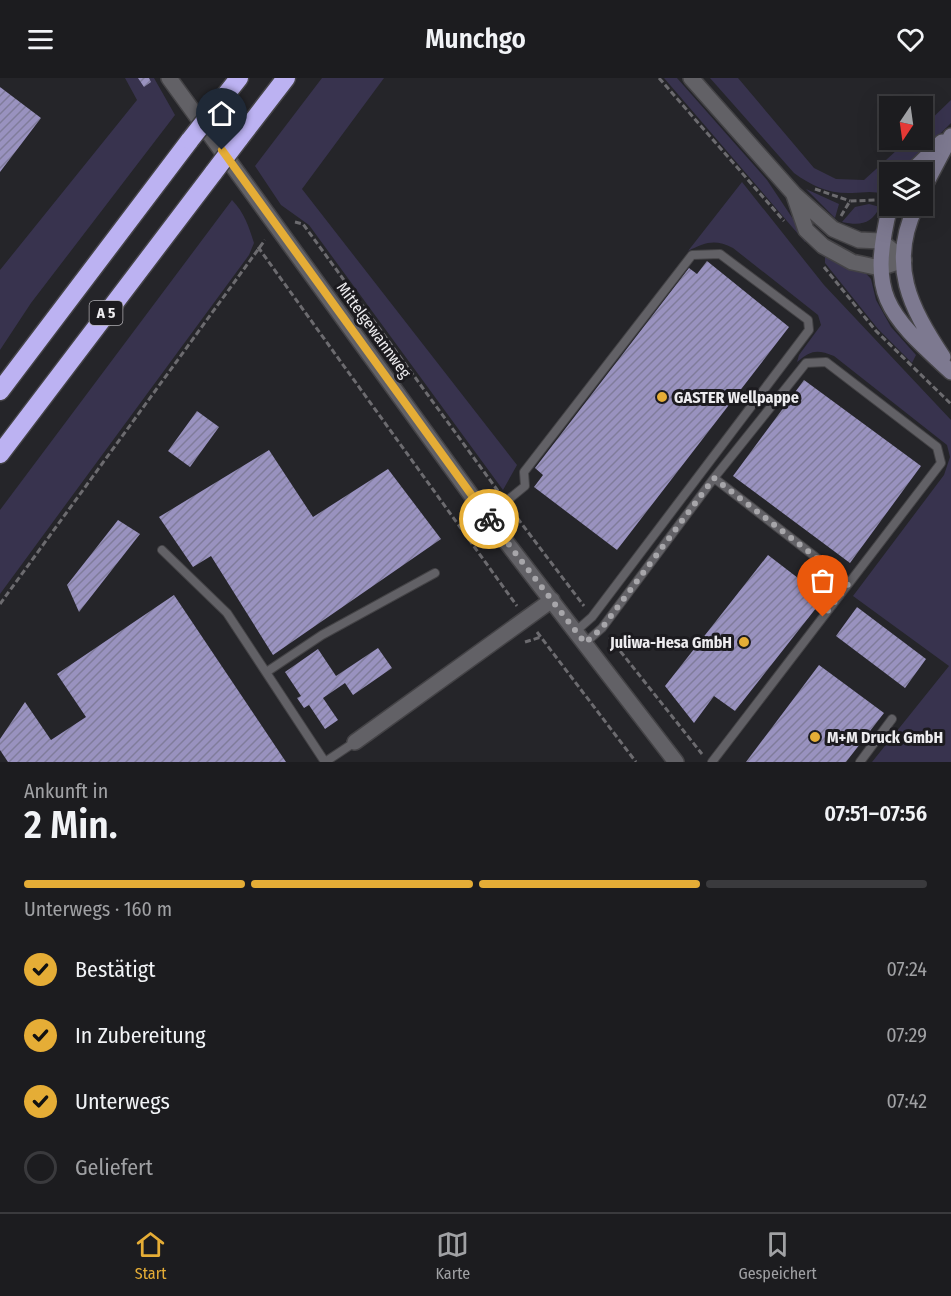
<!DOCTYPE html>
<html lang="de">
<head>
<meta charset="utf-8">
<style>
	:root { --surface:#1c1c1f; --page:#252528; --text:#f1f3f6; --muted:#a0a1a4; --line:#3a3a3d; --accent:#e5ad36 }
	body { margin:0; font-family:"Fira Sans Condensed",sans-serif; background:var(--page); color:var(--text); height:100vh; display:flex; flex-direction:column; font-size:22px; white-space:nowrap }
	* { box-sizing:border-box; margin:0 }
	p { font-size:20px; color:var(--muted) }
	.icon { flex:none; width:33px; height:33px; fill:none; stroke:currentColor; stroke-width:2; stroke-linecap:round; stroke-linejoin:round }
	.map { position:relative; height:684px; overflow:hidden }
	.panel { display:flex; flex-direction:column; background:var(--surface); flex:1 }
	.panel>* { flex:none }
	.needle { width:39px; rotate:193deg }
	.fabs { position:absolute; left:879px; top:18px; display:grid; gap:12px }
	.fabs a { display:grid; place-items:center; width:54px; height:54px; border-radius:0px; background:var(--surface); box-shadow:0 6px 24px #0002,0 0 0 2px var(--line); font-size:30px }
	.pin { position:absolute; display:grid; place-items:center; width:51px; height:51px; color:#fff; margin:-62px -26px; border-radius:50% 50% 50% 0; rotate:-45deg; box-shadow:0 0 6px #0007 }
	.pin .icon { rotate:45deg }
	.courier { position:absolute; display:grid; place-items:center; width:60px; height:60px; margin:-30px; border:4px solid #e5ad36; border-radius:50%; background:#fff; color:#222; box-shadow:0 2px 8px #0007 }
	.head em { font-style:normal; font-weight:600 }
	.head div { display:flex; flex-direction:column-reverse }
	.head { display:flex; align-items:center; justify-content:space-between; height:102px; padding:0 24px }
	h1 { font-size:39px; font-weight:600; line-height:45px }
	.bar { display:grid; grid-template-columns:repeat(4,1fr); gap:9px 6px; align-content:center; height:72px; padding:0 24px }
	.bar i { height:8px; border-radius:4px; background:var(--line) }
	.bar .active { background:var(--accent) }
	.bar p { grid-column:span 4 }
	ol { padding:0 24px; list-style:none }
	li { display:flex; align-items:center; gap:18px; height:66px }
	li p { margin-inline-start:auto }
	li .icon { padding:6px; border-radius:50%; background:var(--accent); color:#111; stroke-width:4 }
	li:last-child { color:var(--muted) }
	li i { width:33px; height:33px; border:3px solid var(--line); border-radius:50% }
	header { display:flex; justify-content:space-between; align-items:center; height:78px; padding:0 24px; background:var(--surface); font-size:27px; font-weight:600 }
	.dock { display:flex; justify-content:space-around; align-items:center; height:84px; border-top:2px solid var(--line); background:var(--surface); font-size:16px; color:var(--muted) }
	.dock a { display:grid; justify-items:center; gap:3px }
	.dock .active { color:var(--accent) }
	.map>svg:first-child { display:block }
	.green { fill:#38334e }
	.building { fill:url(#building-hatch) }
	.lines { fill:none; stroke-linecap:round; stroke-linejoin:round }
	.service-casing { stroke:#444346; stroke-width:10 }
	.minor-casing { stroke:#444346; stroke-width:18 }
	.tertiary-casing { stroke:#444346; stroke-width:18 }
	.secondary-casing { stroke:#444346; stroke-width:18 }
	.motorway-casing { stroke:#444346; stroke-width:21 }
	.path { stroke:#6c6b6f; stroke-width:3; stroke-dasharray:6 3; stroke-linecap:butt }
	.service { stroke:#626166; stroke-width:8 }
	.minor { stroke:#626166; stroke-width:15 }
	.tertiary { stroke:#626166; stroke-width:15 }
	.secondary { stroke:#7d7990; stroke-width:15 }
	.motorway { stroke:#bcb2f2; stroke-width:18 }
	.motorway-bridge-casing { stroke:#444346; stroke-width:21; stroke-linecap:butt }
	.motorway-bridge { stroke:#bcb2f2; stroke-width:18 }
	.done { stroke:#a7a6aa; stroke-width:6; stroke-dasharray:0 10.8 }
	.route { stroke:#e5ad36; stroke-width:8 }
	.poi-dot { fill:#e5ad36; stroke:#1c1b1f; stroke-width:2 }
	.labels { text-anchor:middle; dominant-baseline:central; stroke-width:6; stroke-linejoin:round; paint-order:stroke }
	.shield { fill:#1c1b1f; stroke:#aeadb1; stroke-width:1.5 }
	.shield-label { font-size:15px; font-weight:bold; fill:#edecef }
	.street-label { font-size:16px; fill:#edecef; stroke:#1c1b1f }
	.poi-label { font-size:16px; font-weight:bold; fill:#edecef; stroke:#1c1b1f; text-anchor:start }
</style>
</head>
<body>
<header><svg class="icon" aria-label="menu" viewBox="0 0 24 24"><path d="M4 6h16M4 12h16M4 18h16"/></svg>Munchgo<svg class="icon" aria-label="heart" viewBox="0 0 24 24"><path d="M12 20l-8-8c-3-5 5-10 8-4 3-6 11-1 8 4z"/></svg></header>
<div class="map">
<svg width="951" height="684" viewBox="0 0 951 684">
	<defs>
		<pattern id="building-hatch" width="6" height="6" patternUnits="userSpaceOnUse" patternTransform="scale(1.5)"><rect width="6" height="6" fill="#9992bf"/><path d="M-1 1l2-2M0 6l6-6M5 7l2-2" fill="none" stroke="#807c9b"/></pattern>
	</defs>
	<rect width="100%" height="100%" fill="#252529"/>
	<!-- green -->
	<path class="green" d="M125 0H154L175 37 31 225 0 272V192L137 22Z
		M322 0H384L302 111 517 387 503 412 309 147 281 127 255 88Z
		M664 0H677L767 102 807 162 805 164Z
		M710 0H738L814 90 836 101 864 102 908 62H922L923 49 951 22V45L902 94H890L889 110 884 117C872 112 864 115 852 115 829 116 812 108 794 95Z
		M742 104 824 207 951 342V684H872L949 588 853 518 944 397 950 379 947 367 834 278C817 271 811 272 797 284L799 277 821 247 818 237 733 170C715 161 706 164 688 173Z
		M806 111 839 126 835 140Z
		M232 122C244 134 249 149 254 165L249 177 0 516V432Z
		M869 126 880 129C871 146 861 148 842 144L855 129Z
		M825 178 860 189 871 201 876 222 891 249 916 277 912 285 878 251 825 185Z"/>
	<!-- building -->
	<path class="building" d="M138 0H149L151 4 144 9Z
		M0 9 41 40 0 94Z
		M707 183 789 249 617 472 534 409 543 397 535 390 689 190 697 196Z
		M804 302 921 388 850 485 733 398Z
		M197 333 219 349 190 389 168 373Z
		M269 372 313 439 388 391 441 461 273 577 211 478 193 489 159 439Z
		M118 442 140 456 79 534 67 507Z
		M768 477 824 520 735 633 714 618 694 645 665 608Z
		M174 517 286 684H8L0 672V661L25 624 51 662 86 639 57 596Z
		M857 529 926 581 905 610 836 558Z
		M378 570 392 590 353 617 345 605 323 620 338 642 325 651 309 627 304 630 297 620 301 618 285 594 318 571 336 598Z
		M819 587 884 635 846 684H746Z"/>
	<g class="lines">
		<!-- service casing -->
		<g class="service-casing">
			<path id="service" d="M714 400 849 505
				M487 439 525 408 524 394 692 177 720 176 808 242 809 252 592 539 576 553
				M162 472 227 535 325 684 355 664
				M585 565 602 550 714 400 806 285 826 284 937 369 941 385 712 684
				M268 593 322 557 435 495
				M860 684 892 641"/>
		</g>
		<!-- minor casing -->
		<g class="minor-casing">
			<path id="minor" d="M169 0 487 439 676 684
				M355 664 552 522"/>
		</g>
		<!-- tertiary casing -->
		<g class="tertiary-casing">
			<path id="tertiary" d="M691 0 794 116 833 151 859 162 881 163 904 182
				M794 117 806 152 823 168 852 184 880 190 904 182"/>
		</g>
		<!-- secondary casing -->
		<g class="secondary-casing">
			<path id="secondary" d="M911 94 942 64
				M922 113 951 58
				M890 128C868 219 886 234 951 294
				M916 128C888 187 910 229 943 279"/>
		</g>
		<!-- motorway casing -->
		<g class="motorway-casing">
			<path id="motorway" d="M216 29 239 0
				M239 61 286 0
				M0 313 190 62
				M0 376 214 94"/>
		</g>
		<!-- path -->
		<path class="path" d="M659 0 784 143
			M815 111 850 123
			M841 138 850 123 876 122
			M295 144 303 146 498 413
			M258 169 517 528
			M824 189 876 253 951 326
			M512 433 584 528
			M0 526 265 162
			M537 554 636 684
			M609 559 702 676
			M525 564 541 559"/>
		<!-- service -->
		<use href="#service" class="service"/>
		<!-- minor -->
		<use href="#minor" class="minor"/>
		<!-- tertiary -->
		<use href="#tertiary" class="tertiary"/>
		<!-- secondary -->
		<use href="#secondary" class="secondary"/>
		<!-- motorway -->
		<use href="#motorway" class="motorway"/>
		<!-- motorway-bridge casing -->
		<g class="motorway-bridge-casing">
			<path id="motorway-bridge" d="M190 62 216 29
				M214 94 239 61"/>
		</g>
		<!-- motorway-bridge -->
		<use href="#motorway-bridge" class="motorway-bridge"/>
	</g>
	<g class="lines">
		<!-- done -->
		<path class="done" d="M489 441 585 565 602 550 714 400 849 505 823 539"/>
		<!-- route -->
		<path class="route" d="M222 72 489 441"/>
	</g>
	<!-- markers -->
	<g class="poi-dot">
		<circle cx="662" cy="319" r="6"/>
		<circle cx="744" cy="564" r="6"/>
		<circle cx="815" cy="659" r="6"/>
	</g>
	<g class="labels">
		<!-- shield labels -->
		<rect class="shield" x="89.5" y="223" width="33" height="24" rx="4.5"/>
		<g class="shield-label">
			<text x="106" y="235">A 5</text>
		</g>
		<!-- street labels -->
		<g class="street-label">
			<text transform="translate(374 252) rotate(54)">Mittelgewannweg</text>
		</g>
		<!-- poi labels -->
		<g class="poi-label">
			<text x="674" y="319">GASTER Wellpappe</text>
			<text x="732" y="564" text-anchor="end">Juliwa-Hesa GmbH</text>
			<text x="827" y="659">M+M Druck GmbH</text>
		</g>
	</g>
</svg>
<div class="fabs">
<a><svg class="needle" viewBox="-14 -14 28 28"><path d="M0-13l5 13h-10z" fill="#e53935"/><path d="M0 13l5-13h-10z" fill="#a0a1a4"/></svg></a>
<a><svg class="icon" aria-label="layers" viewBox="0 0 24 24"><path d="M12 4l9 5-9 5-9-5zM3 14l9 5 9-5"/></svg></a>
</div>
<div class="pin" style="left:823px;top:539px;background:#ea580c"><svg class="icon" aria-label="bag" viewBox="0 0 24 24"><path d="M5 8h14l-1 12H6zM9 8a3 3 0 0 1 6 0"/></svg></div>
<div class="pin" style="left:222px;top:72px;background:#1f2937"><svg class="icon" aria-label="home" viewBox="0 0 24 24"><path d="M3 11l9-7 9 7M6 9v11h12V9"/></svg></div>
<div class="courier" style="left:489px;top:441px"><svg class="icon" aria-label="bike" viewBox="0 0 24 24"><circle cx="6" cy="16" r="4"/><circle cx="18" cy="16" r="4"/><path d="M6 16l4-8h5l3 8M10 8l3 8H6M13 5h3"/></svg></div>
</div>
<section class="panel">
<div class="head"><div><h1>2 Min.</h1><p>Ankunft in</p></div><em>07:51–07:56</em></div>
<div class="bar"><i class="active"></i><i class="active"></i><i class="active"></i><i></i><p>Unterwegs · 160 m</p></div>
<ol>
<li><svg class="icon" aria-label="check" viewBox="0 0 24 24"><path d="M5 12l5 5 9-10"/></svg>Bestätigt<p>07:24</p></li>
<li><svg class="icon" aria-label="check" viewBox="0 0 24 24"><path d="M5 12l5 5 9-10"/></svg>In Zubereitung<p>07:29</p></li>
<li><svg class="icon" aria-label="check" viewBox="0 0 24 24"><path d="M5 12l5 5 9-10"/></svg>Unterwegs<p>07:42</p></li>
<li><i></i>Geliefert</li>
</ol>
</section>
<nav class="dock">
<a class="active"><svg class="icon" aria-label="home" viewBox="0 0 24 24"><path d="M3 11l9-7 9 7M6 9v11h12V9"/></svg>Start</a>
<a><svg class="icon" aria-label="map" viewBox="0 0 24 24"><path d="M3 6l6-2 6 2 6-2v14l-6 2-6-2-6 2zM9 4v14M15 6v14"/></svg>Karte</a>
<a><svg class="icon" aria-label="saved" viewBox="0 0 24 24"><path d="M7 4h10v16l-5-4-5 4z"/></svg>Gespeichert</a>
</nav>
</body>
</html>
